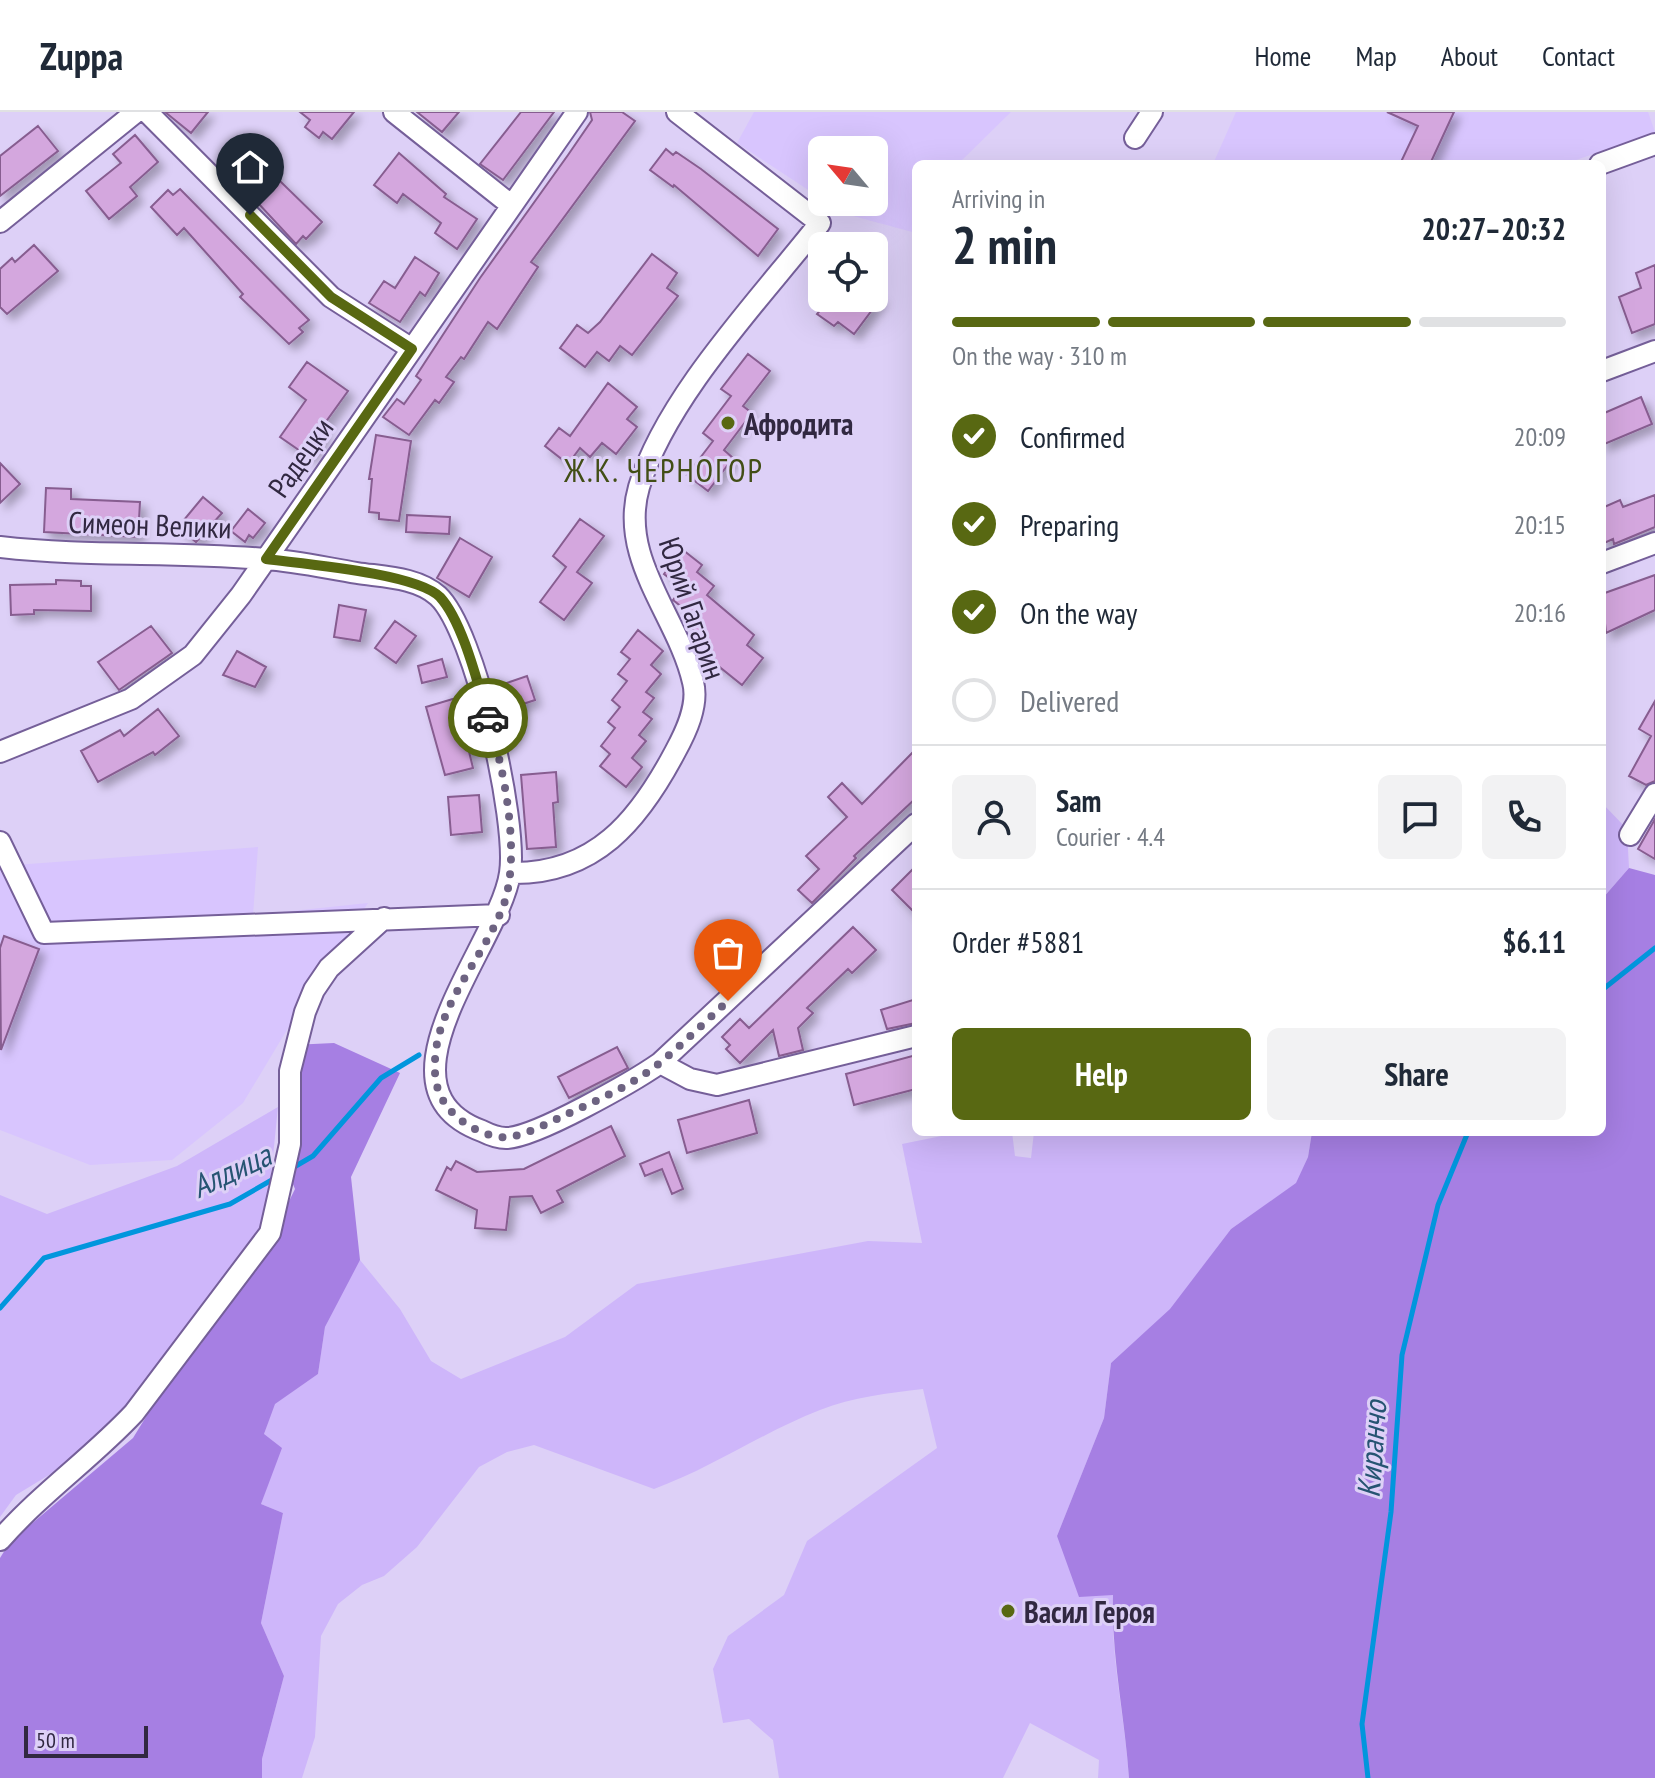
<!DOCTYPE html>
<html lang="en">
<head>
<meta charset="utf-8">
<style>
	:root { --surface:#fff; --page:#f2f2f3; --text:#1f2937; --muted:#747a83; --line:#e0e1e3; --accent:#586812 }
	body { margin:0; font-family:"PT Sans Narrow",sans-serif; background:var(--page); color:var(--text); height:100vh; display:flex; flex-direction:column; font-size:30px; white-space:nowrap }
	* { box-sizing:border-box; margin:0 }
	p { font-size:26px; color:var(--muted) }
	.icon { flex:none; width:44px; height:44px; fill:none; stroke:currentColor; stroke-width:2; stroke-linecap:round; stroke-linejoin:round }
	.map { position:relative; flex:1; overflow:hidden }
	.panel { position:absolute; left:912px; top:48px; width:694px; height:976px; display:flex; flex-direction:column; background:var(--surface); border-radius:12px; box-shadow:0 8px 32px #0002 }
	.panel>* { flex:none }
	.needle { width:52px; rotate:299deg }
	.controls { position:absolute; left:808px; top:24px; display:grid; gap:16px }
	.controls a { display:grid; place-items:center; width:80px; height:80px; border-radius:12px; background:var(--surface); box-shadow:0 8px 32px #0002; font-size:40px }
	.scale { position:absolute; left:24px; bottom:20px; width:124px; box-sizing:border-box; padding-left:8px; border:4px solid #312841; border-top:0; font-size:22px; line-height:28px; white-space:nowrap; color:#312841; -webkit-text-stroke:6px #ddd0f7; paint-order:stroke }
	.pin { position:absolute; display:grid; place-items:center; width:68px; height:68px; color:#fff; margin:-82px -34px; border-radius:50% 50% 50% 0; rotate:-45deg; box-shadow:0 0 8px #0007 }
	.pin .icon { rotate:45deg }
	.courier { position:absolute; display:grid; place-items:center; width:80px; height:80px; margin:-40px; border:6px solid #586812; border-radius:50%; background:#fff; color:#222; box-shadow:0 2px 10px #0007 }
	.overview em { font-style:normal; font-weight:800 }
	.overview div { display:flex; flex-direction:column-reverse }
	.overview { display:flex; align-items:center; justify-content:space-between; height:136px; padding:0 40px }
	h1 { font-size:52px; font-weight:800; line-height:60px }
	.bar { display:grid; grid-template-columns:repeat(4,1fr); gap:12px 8px; align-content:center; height:96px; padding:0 40px }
	.bar i { height:10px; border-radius:6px; background:var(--line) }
	.bar .selected { background:var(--accent) }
	.bar p { grid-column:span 4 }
	.line { display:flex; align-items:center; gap:20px; padding:0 40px; border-top:2px solid var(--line) }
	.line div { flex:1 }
	.round { display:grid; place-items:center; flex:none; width:84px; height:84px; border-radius:12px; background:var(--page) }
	ol { padding:0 40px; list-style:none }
	li { display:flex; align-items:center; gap:24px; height:88px }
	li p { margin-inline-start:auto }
	li .icon { padding:8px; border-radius:50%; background:var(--accent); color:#fff; stroke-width:4 }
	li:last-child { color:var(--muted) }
	li i { width:44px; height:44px; border:4px solid var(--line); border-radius:50% }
	.action { display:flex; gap:16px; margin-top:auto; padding:16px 40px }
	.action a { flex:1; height:92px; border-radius:12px; background:var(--accent); color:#fff; font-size:32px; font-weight:800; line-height:92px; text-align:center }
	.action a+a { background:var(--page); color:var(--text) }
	header { display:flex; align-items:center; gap:48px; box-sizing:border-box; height:112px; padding:0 40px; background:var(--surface); border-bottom:2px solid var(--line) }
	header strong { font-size:38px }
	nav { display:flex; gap:44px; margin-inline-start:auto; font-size:28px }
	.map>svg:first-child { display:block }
	.built { fill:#d8c5fe }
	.green { fill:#ceb6fa }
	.forest { fill:#a67fe3 }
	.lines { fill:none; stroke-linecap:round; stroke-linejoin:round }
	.stream { stroke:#0196dd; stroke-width:5 }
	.building { fill:#d4a7de; stroke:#875d90; stroke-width:2; filter:url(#shadow) }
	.minor-casing { stroke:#755f99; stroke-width:24 }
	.minor { stroke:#fff; stroke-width:20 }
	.done { stroke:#6d6381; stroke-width:8; stroke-dasharray:0 14.4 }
	.route { stroke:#586812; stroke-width:10 }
	.poi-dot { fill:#586812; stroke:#ddd0f7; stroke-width:3 }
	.labels { text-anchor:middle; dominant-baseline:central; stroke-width:6; stroke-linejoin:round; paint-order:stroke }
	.poi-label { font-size:30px; font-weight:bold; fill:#312841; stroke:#ddd0f7; text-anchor:start }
	.street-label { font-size:30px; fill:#312841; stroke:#ddd0f7 }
	.neighbourhood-label { font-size:32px; letter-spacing:2px; fill:#424e16; stroke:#ddd0f7 }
	.water-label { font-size:32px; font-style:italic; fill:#265472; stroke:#ddd0f7 }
</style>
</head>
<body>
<header>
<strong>Zuppa</strong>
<nav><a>Home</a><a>Map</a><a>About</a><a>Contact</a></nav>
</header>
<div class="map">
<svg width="1655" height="1666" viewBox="0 0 1655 1666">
	<defs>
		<filter id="shadow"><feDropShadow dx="6" dy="6" stdDeviation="4" flood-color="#0004"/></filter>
	</defs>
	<rect width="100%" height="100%" fill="#ddd0f7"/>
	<!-- built -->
	<path class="built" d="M754 0H1011L958 52H916V121L842 101 826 90H874V38H822V87L737 31Z
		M1236 0H1648L1655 20 1565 52H1213Z
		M0 716 15 753 258 735 253 803 368 791 309 881 243 991 172 1048 90 1053 0 1018Z"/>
	<!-- green -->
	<path class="green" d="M1602 691 1627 717 1629 756 1602 787Z
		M278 995 267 1103 253 1136 211 1180 195 1208 141 1272 110 1318 72 1349 16 1383 0 1405V1083L47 1102 177 1054Z
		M961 1020H1012L1015 1044 1031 1046 1034 1020H1312L1308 1045 1297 1071 1231 1117 1170 1198 1111 1251 1104 1306 1057 1424 1113 1483C1110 1544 1125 1605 1129 1666H1098L1099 1648 1030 1611 1003 1666H779L773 1628 749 1607 723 1611 713 1557 728 1524 784 1483 807 1429 937 1336 923 1277C888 1281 853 1285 820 1298 763 1320 712 1356 654 1377L534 1333 507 1340 479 1355 417 1435 384 1464 362 1473 338 1492 321 1524 315 1625 302 1666H262V1647L284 1564 261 1511 283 1401 261 1392 270 1365 264 1322 274 1292 318 1262 325 1215 356 1152 360 1148 400 1197 431 1249 461 1267 565 1225 637 1172 868 1129 922 1131 902 1032Z"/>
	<!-- forest -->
	<path class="forest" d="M1629 756 1655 763V1666H1129C1125 1605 1111 1544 1113 1483L1079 1485 1057 1424 1104 1306 1111 1251 1170 1197 1231 1117 1296 1071 1308 1045 1312 1020H1602V787Z
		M334 931 400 961 351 1065 360 1148 325 1215 318 1262 275 1292 264 1322 282 1336 261 1392 283 1401 261 1511 284 1564 262 1647V1666H0V1446L10 1430 133 1326 171 1264 201 1232 222 1197 262 1144 295 1077 290 1065 292 933Z"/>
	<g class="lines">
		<!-- stream -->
		<path class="stream" d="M1602 878 1655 836
			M289 1058 313 1044 381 966 419 943
			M0 1196 44 1146 230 1092 277 1065
			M1368 1666 1362 1612 1391 1400 1402 1243 1438 1093 1468 1020"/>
	</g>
	<!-- building -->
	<path class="building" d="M165 0H208L191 21Z
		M300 0H354L332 27 323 20 319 26 305 15 310 8Z
		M417 0H459L442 20Z
		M521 0H554L503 68 480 52Z
		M590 0H622L635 9 531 150 538 155 497 217 488 210 464 247 461 245 446 265 454 270 439 291 435 288 409 323 383 305 397 287 404 292 421 268 416 264 480 166 568 43 592 8Z
		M1387 0H1454L1430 52H1400L1418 14Z
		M38 14 58 39 0 84V44Z
		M135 23 158 50 130 75 137 84 109 107 86 79 121 51 113 42Z
		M240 30 322 110 306 127 303 124 296 132 220 50Z
		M666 37 673 43 676 40 701 57 778 117 758 144 674 73 673 75 650 58Z
		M399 41 446 82 444 85 477 107 457 137 435 121 441 111 403 82 397 91 374 73Z
		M180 77 309 208 299 216 303 220 289 232 240 185 243 182 184 116 177 123 151 95 168 78 173 83Z
		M34 133 58 159 7 202 0 195V157L12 146 15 150Z
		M652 142 677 161 667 176 678 184 632 243 620 234 609 249 597 240 585 255 560 236 577 213 588 221 600 210Z
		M415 145 439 161 425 184 420 180 400 210 369 191 384 169 395 176Z
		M1655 153V212L1632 221 1619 185 1641 176 1636 161Z
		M830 186H881L854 222 838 210 834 214 817 202Z
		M748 242 770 259 743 294 752 301 724 338 733 346 708 379 687 363 713 329 703 321 731 284 721 277Z
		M307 250 348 279 320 318 325 321 309 345 280 325 306 288 289 275Z
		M608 271 637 295 627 307 637 315 616 342 602 331 590 345 580 336 568 352 545 334 559 316 570 324Z
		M1641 285 1652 312 1602 333V302Z
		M376 323 411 329 399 409 379 407V401L369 400 372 367H369Z
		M0 351 20 372 0 391Z
		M46 376 71 377V387L140 390 138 425 44 420Z
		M1655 383V415L1614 432 1613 427 1602 432V396L1620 388 1623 395Z
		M203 385 222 401 196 430 178 415Z
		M248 397 265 411 253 426 249 423 245 430 231 419Z
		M407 403 450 405 449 422 406 420Z
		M580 407 604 424 577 460 592 471 564 508 540 490 566 455 553 444Z
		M460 426 492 445 469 485 437 466Z
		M683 438 702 453 697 460 714 474 707 483 754 523 747 533 763 546 742 573 696 536 691 526 696 521 683 508 688 500 673 488 682 476 664 462Z
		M1655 463V498L1606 521 1602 482Z
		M56 468 81 469V474H91V499L34 498V502L11 503 10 473 56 472Z
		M339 493 366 498 360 529 334 525Z
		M395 509 416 524 396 551 375 536Z
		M151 514 172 541 119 578 98 550Z
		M638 518 663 539 651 553 661 562 646 580 654 586 643 600 652 607 639 623 646 629 632 646 642 655 626 675 600 654 610 642 601 634 615 616 608 610 620 595 612 588 627 569 618 562 630 547 621 540Z
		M237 539 266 555 255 575 223 563Z
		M442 547 447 565 422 571 418 554Z
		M527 564 535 588 502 599 495 575Z
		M456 586 473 656 445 663 426 595Z
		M1655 589V669L1646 673 1629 664 1651 624 1639 617Z
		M158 597 179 624 155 643 153 640 98 670 81 639 120 618 124 624Z
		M916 637V686L854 744 856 746 812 791 798 778 819 757 806 744 847 705 828 685 842 671 862 692Z
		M556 660 558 690 553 691 556 735 527 737 521 663Z
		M479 683 482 720 451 723 448 685Z
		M1655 707V747L1638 737Z
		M916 754V802L892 778Z
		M853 815 876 838 852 861 848 857 807 896 813 901 798 916 803 938 779 944 773 918 740 951 726 937 730 933 722 925 740 907 749 916Z
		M4 824 39 837 1 938 0 836Z
		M916 887V911L887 917 881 898Z
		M617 935 628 956 569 986 558 965Z
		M916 943V977L854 993 846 962Z
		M749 988 757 1021 687 1041 678 1008Z
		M611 1014 625 1044 557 1079 563 1090 541 1101 532 1084 510 1085 506 1118 475 1116 477 1098 436 1078 447 1055 451 1058 456 1049 477 1060 524 1057Z
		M669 1040 683 1077 672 1082 662 1057 645 1064 640 1052Z"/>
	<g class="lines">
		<!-- minor casing -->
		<g class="minor-casing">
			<path id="minor" d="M147 0 331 185 412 237
				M394 0 511 93
				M1135 26 1152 0
				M1600 52 1655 32
				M0 110 136 0
				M1602 259 1655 239
				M0 435C87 445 177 439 265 447 296 449 326 456 357 461 383 465 417 465 438 484 475 518 518 710 510 761 500 832 366 976 482 1019 488 1022 499 1026 506 1026 535 1026 634 969 660 951L916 712
				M1602 451 1655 431
				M0 640 131 587 193 543 241 483 577 0
				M1630 723 1655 682
				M0 730 44 821 499 803
				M510 761C595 763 639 708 675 640 686 620 699 593 693 570 678 504 618 447 639 375 666 285 761 186 820 111L677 0
				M660 951 690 967 717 973 916 924
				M0 1428C41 1381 92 1346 134 1301L270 1121 290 1032V959L305 900 314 878 329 856 384 806"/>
		</g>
		<!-- minor -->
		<use href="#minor" class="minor"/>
	</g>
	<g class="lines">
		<!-- done -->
		<path class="done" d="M488 606C504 656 521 741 504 792 484 848 432 895 435 959 435 978 444 994 458 1006 470 1016 492 1027 508 1025 527 1023 548 1011 565 1003 598 988 633 973 661 950 684 931 706 909 728 889"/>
		<!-- route -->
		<path class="route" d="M250 103 331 185 412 237 266 447C303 452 416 461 440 485 463 510 478 573 488 606"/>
	</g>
	<!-- markers -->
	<g class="poi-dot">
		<circle cx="728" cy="311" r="8"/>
		<circle cx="1008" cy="1499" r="8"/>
	</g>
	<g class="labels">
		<!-- poi labels -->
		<g class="poi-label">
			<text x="744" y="311">Афродита</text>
			<text x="1024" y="1499">Васил Героя</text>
		</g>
		<!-- street labels -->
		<g class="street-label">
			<text transform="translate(300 345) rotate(-55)">Радецки</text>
			<text transform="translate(150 412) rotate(2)">Симеон Велики</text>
			<text transform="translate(693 496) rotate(71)">Юрий Гагарин</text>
		</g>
		<!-- neighbourhood labels -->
		<g class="neighbourhood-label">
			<text x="664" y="358">Ж.К. ЧЕРНОГОР</text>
		</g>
		<!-- water labels -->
		<g class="water-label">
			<text transform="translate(231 1058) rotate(-25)">Алдица</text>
			<text transform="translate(1371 1337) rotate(-86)">Киранчо</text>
		</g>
	</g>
</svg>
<div class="controls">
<a><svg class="needle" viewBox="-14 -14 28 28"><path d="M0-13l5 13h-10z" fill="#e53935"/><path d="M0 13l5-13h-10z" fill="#747a83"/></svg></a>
<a><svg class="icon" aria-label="locate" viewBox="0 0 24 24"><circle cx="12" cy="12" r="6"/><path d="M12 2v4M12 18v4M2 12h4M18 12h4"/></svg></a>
</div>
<div class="scale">50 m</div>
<div class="pin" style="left:728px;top:889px;background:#ea580c"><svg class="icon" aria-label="bag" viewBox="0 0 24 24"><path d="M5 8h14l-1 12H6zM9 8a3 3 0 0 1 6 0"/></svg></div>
<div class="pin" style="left:250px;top:103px;background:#1f2937"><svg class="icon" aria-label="home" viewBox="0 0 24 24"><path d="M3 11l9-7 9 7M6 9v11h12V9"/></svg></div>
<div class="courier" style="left:488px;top:606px"><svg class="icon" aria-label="car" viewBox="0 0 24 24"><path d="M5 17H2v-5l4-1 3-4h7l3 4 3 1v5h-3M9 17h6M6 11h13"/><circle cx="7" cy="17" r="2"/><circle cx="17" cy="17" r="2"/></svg></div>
<section class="panel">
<div class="overview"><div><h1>2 min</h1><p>Arriving in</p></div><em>20:27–20:32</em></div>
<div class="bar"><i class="selected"></i><i class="selected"></i><i class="selected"></i><i></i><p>On the way · 310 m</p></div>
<ol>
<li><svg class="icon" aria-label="check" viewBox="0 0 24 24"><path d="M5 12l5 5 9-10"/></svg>Confirmed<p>20:09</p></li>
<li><svg class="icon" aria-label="check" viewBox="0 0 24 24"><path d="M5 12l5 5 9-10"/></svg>Preparing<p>20:15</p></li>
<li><svg class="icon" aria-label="check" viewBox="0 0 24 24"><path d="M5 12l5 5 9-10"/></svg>On the way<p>20:16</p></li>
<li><i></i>Delivered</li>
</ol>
<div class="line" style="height:144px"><a class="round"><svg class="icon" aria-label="person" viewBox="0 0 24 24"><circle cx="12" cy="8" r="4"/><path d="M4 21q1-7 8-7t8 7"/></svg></a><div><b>Sam</b><p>Courier · 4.4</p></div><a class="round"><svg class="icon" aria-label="chat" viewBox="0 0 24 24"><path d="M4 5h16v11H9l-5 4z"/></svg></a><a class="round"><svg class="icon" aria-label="phone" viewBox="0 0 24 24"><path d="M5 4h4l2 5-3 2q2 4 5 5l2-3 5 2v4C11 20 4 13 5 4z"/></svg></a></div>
<div class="line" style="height:104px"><div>Order #5881</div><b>$6.11</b></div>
<div class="action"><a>Help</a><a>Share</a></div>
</section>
</div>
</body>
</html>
